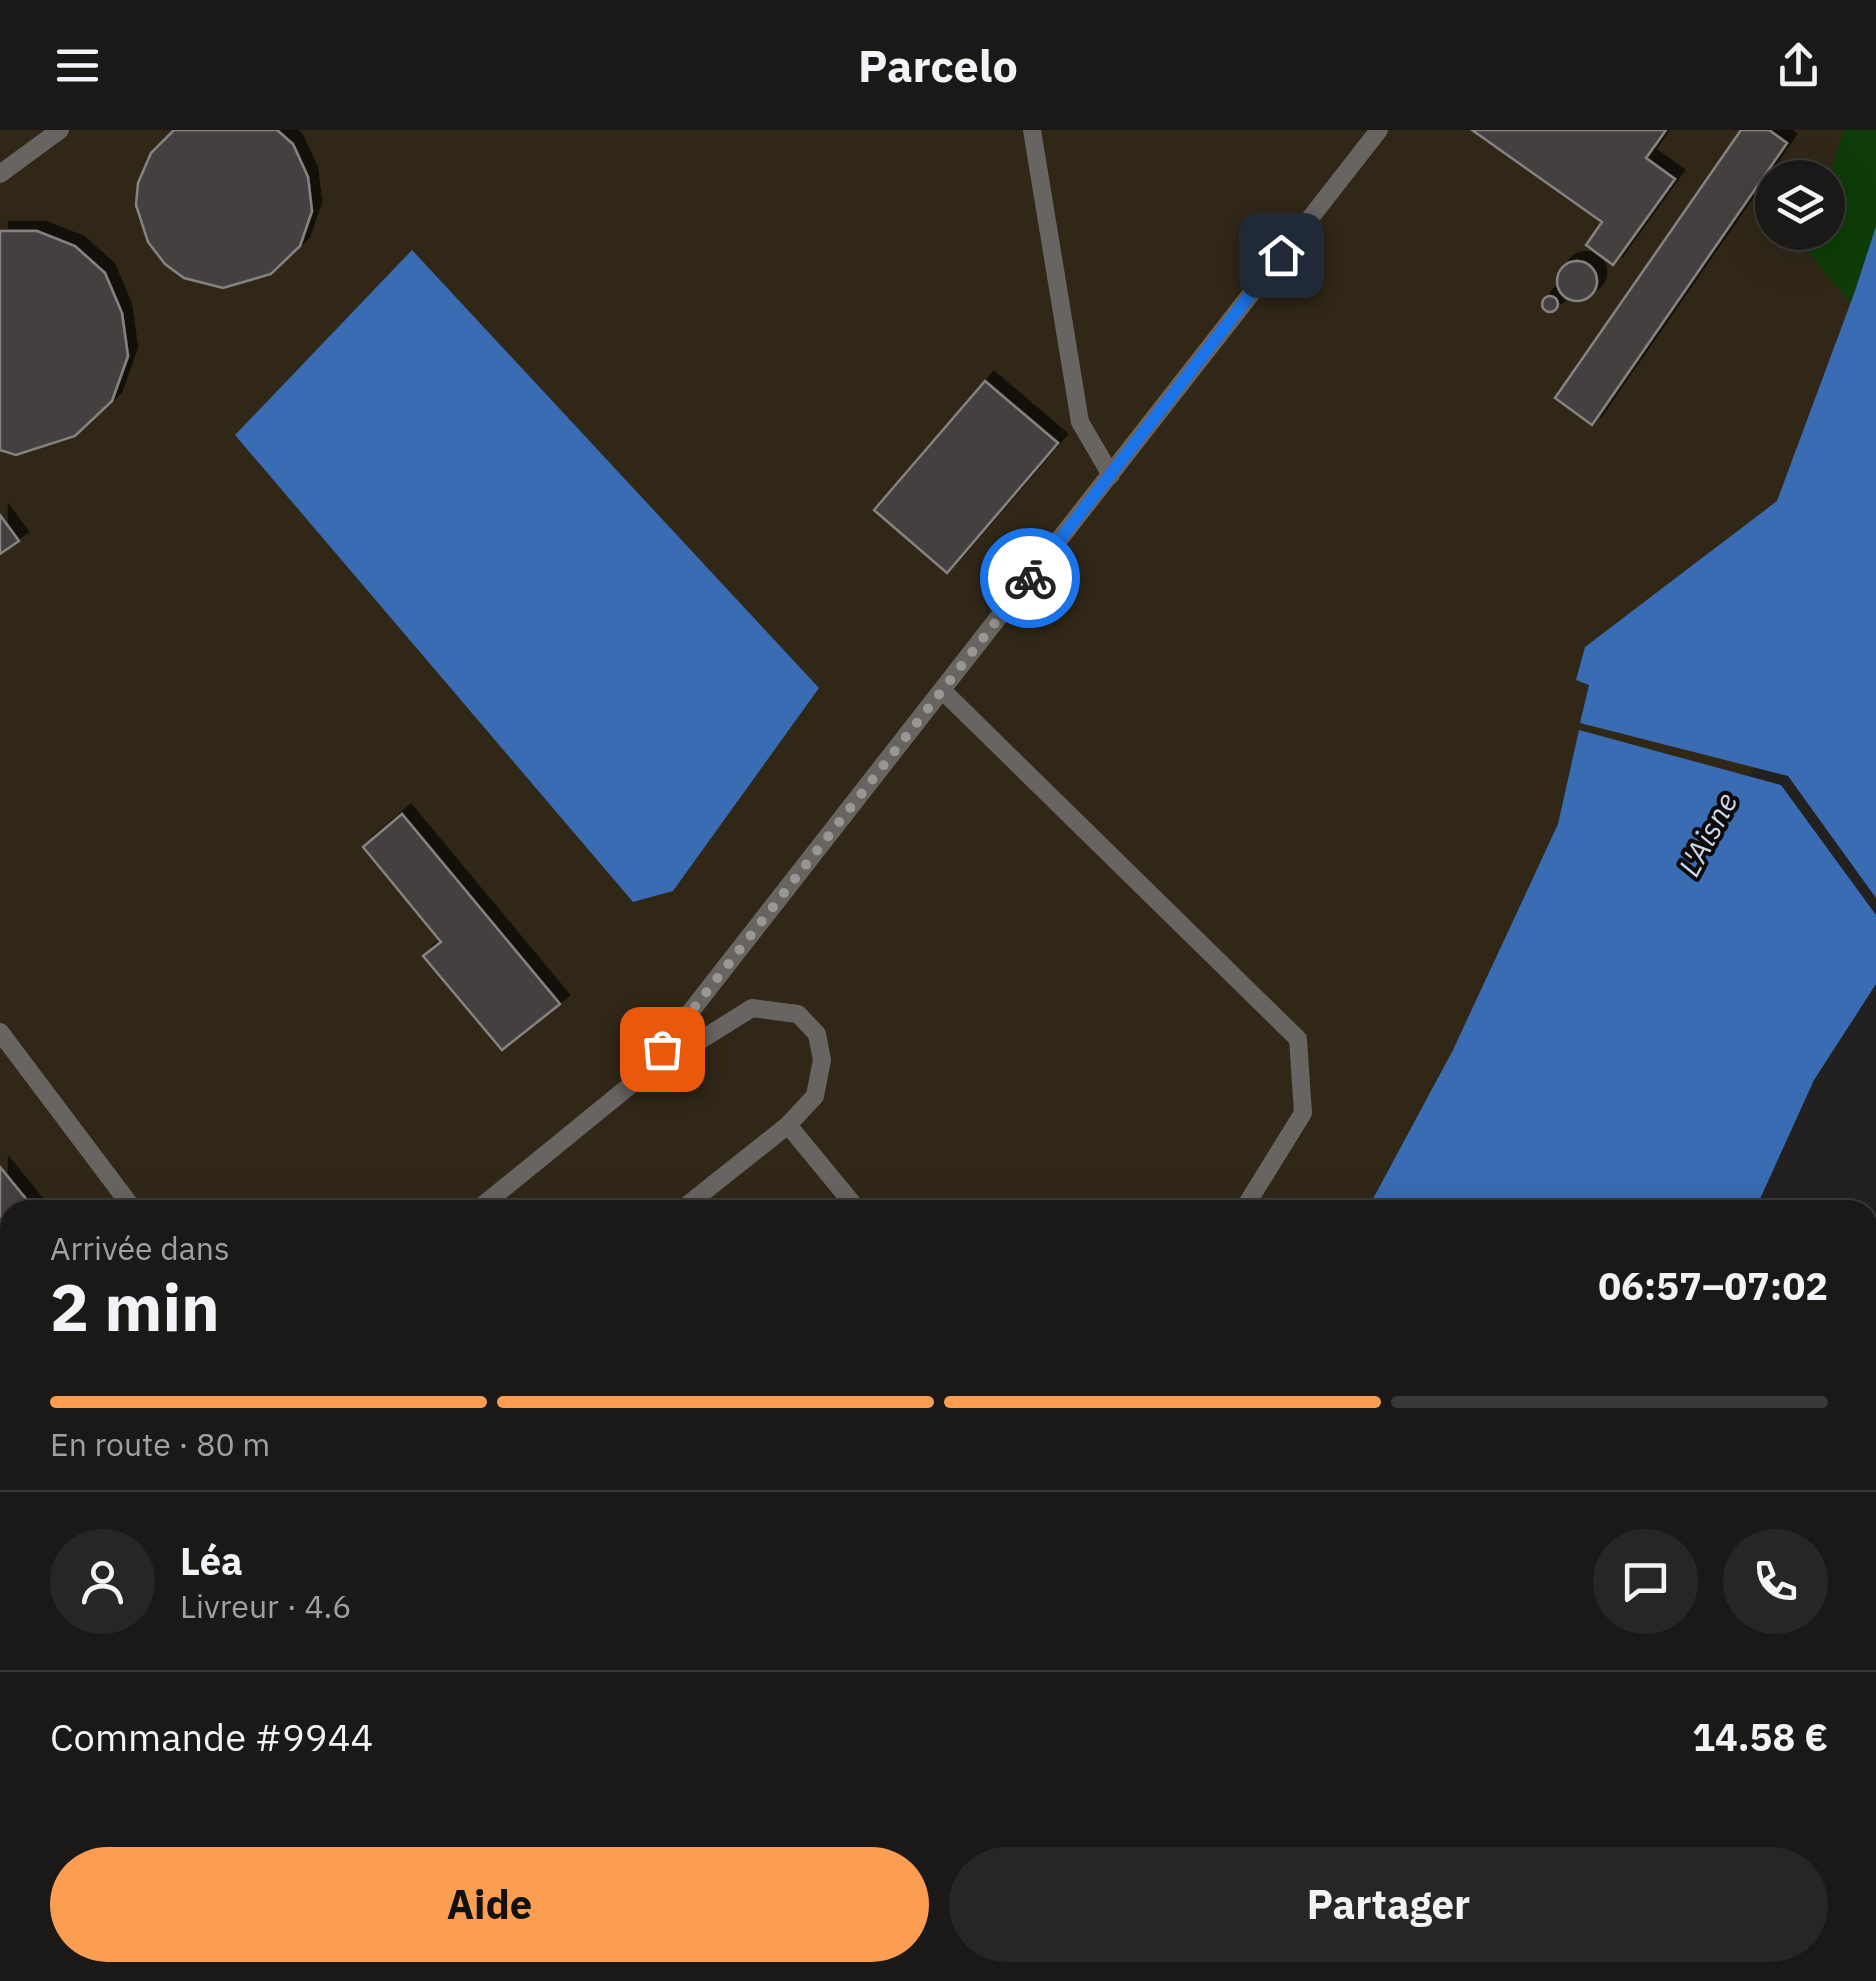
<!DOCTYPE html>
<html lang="fr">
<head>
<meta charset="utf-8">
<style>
	:root { --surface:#1a1917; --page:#272624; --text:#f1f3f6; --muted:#9fa0a1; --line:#383836; --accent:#fc9e52 }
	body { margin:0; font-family:"IBM Plex Sans",sans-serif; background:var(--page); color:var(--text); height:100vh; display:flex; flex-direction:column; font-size:38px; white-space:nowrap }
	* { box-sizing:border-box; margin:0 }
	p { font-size:32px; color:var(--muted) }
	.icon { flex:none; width:55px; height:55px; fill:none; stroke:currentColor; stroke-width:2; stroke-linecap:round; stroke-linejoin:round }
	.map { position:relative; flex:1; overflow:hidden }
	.details { position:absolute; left:0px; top:1070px; width:1878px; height:782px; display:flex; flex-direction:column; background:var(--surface); border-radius:30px 30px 0 0; box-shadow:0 10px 40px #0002,0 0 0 2px var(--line) }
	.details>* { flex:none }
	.controls { position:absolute; left:1755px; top:30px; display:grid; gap:20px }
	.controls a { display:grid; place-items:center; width:90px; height:90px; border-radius:50%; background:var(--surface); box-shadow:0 10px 40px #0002,0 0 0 2px var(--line); font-size:50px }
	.pin { position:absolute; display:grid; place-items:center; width:85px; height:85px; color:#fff; margin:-42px; border-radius:20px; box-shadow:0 5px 15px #0006 }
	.courier { position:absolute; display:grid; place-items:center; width:100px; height:100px; margin:-50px; border:8px solid #1a73e8; border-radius:50%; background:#fff; color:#222; box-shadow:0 2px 12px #0007 }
	.head em { font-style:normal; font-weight:700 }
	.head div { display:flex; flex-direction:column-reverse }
	.head { display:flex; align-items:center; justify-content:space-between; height:170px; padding:0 50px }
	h1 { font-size:65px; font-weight:700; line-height:75px }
	.bar { display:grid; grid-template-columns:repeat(4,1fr); gap:15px 10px; align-content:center; height:120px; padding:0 50px }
	.bar i { height:12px; border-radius:8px; background:var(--line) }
	.bar .active { background:var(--accent) }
	.bar p { grid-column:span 4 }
	.line { display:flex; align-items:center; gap:25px; padding:0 50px; border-top:2px solid var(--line) }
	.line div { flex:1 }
	.round { display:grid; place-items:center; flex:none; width:105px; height:105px; border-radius:52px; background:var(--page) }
	.button { display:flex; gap:20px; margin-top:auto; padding:20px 50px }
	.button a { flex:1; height:115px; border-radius:60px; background:var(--accent); color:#111; font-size:40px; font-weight:700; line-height:115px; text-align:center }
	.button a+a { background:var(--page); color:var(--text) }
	header { display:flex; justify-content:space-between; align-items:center; height:130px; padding:0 50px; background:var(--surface); font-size:45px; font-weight:700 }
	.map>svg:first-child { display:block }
	.industrial { fill:#302717 }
	.green { fill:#0d3c07 }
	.water { fill:#396cb3 }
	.building { fill:#444141; stroke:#858281; stroke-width:2.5; filter:url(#shadow) }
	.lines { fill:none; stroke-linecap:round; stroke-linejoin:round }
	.path { stroke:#797776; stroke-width:6; stroke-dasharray:8 8; stroke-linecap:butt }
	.service { stroke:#676462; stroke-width:18 }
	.done { stroke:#999796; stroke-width:10; stroke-dasharray:0 18 }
	.route { stroke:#1a73e8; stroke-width:12 }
	.labels { text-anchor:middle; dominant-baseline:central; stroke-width:8; stroke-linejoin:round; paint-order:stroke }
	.water-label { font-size:30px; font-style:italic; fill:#cad7eb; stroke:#0c0b0a }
</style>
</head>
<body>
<header><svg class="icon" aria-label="menu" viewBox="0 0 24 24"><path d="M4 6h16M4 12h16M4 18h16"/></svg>Parcelo<svg class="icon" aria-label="share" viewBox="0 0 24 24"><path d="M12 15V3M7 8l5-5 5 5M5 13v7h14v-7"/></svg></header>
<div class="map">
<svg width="1876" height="1851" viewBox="0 0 1876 1851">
	<defs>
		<filter id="shadow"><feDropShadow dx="9" dy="-9" stdDeviation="0" flood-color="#0009"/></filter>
	</defs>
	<rect width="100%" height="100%" fill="#23211f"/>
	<!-- industrial -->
	<path class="industrial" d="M0 0H1843L1828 56V48H1772V102L1815 103 1810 123 1876 204V447L1475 1080H10V1842L808 1843 795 1851H0Z"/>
	<!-- green -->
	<path class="green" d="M1843 0H1876V204L1809 123 1815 103 1828 102V56Z"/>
	<!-- water -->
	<path class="water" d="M1876 96V768L1788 646 1580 593 1589 555 1576 550 1585 517 1777 371 1855 161Z
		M412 120 819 558 673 761 633 772 235 305Z
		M1579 600 1781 655 1876 785V854L1814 950 1755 1080H1367L1453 920 1558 694Z
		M1876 1171V1851H1604L1600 1847 1601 1843 1868 1842V1174Z
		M543 1842H1011V1843L999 1851H532Z"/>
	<!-- building -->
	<path class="building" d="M174 0H277L293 14 308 47 312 81 300 116 271 144 223 158 184 148 165 134 148 112 136 75 138 53 151 23Z
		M1472 0H1666L1646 28 1675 49 1613 135 1586 115 1602 92Z
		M1741 0H1769L1787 13 1592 295 1555 268Z
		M0 101H37L75 116 105 143 122 183 128 226 112 271 75 306 16 325 0 320Z
		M1557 151a20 20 0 1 1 40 0a20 20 0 1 1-40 0Z
		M1542 174a8 8 0 1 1 16 0a8 8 0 1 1-16 0Z
		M985 251 1058 313 947 443 874 380Z
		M0 385 19 411 0 424Z
		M402 684 560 874 502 920 423 826 441 812 363 717Z
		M0 1037 35 1080H10V1377L0 1385Z
		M10 1485V1842H105L95 1851H0V1493Z
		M224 1842H392L381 1851H227L229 1849Z"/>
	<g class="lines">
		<!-- path -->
		<path class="path" d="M1578 1842 1586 1851
			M1144 1851 1157 1842"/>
		<!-- service -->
		<path class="service" d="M1032 0 1080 292 1111 345
			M0 44 60 0
			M942 560 1298 909 1303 983 1243 1080
			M0 902 134 1080
			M651 941 752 878 798 884 817 904 822 930 815 966 788 995 681 1080
			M788 995 858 1080
			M477 1080 638 949 1379 0
			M0 1468 10 1460"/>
	</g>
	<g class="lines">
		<!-- done -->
		<path class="done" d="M662 919 1030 448"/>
		<!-- route -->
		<path class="route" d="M1030 448 1281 125"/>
	</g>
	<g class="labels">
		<!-- water labels -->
		<g class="water-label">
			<text transform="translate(1707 704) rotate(-62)">L'Aisne</text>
		</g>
	</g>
</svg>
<div class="controls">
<a><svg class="icon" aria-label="layers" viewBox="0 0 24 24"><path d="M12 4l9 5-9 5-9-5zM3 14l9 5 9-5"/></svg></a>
</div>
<div class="pin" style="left:662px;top:919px;background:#ea580c"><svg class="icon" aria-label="bag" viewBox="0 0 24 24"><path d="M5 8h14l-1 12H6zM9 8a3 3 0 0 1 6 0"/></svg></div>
<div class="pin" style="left:1281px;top:125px;background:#1f2937"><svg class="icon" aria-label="home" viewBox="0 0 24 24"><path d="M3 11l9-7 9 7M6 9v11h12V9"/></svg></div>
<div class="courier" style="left:1030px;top:448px"><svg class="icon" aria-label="bike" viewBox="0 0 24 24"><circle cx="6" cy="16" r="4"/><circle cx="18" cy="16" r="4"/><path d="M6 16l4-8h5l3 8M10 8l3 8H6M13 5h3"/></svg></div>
<section class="details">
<div class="head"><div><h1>2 min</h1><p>Arrivée dans</p></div><em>06:57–07:02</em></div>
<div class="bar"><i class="active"></i><i class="active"></i><i class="active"></i><i></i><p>En route · 80 m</p></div>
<div class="line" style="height:180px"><a class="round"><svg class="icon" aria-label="person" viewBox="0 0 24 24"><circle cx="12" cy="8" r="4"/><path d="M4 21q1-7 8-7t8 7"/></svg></a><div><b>Léa</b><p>Livreur · 4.6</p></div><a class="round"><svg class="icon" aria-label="chat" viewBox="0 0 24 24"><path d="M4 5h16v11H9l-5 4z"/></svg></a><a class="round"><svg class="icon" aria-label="phone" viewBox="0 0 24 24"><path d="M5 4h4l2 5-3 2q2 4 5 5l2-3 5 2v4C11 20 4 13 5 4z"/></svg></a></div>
<div class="line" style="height:130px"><div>Commande #9944</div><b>14.58 €</b></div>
<div class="button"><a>Aide</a><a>Partager</a></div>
</section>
</div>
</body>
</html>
